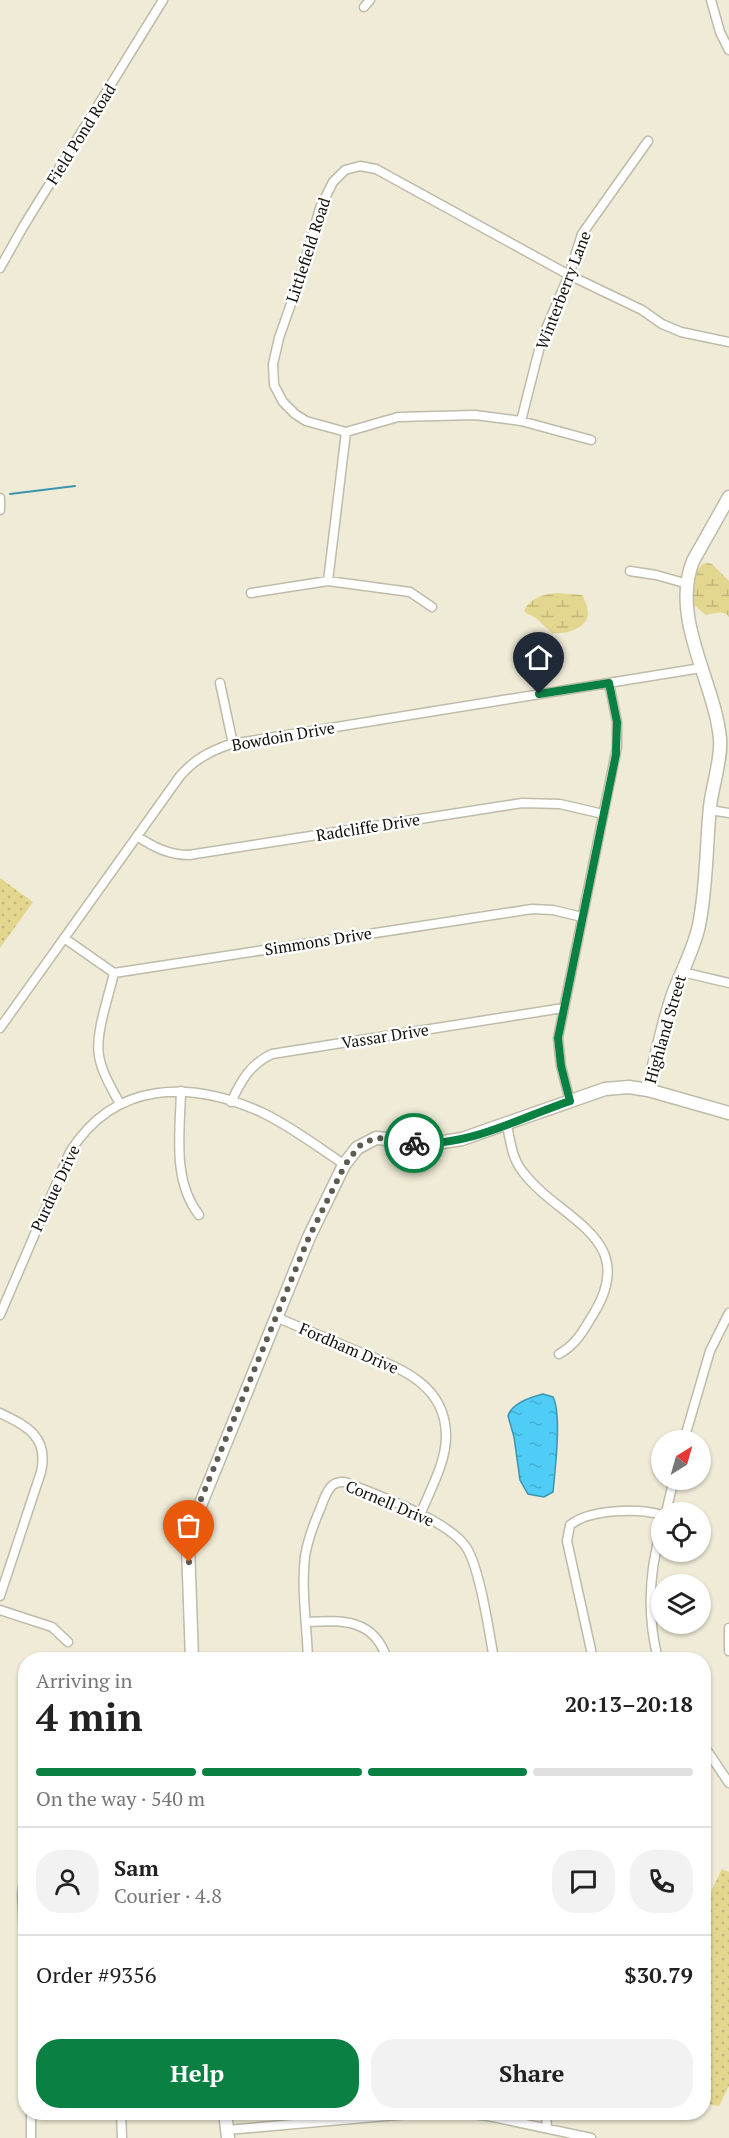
<!DOCTYPE html>
<html lang="en">
<head>
<meta charset="utf-8">
<style>
	:root { --surface:#fff; --page:#f2f2f2; --text:#222; --muted:#767676; --line:#e0e0e0; --accent:#0b8043 }
	body { margin:0; font-family:"PT Serif",serif; background:var(--page); color:var(--text); height:100vh; display:flex; flex-direction:column; font-size:22px; white-space:nowrap }
	* { box-sizing:border-box; margin:0 }
	p { font-size:20px; color:var(--muted) }
	.icon { flex:none; width:33px; height:33px; fill:none; stroke:currentColor; stroke-width:2; stroke-linecap:round; stroke-linejoin:round }
	.map { position:relative; flex:1; overflow:hidden }
	.details { position:absolute; left:18px; top:1652px; width:693px; height:468px; display:flex; flex-direction:column; background:var(--surface); border-radius:24px; box-shadow:0 2px 4px #0004 }
	.details>* { flex:none }
	.needle { width:39px; rotate:37deg }
	.fabs { position:absolute; left:651px; top:1430px; display:grid; gap:12px }
	.fabs a { display:grid; place-items:center; width:60px; height:60px; border-radius:50%; background:var(--surface); box-shadow:0 2px 4px #0004; font-size:30px }
	.pin { position:absolute; display:grid; place-items:center; width:51px; height:51px; color:#fff; margin:-62px -26px; border-radius:50% 50% 50% 0; rotate:-45deg; box-shadow:0 0 6px #0007 }
	.pin .icon { rotate:45deg }
	.courier { position:absolute; display:grid; place-items:center; width:60px; height:60px; margin:-30px; border:4px solid #0b8043; border-radius:50%; background:#fff; color:#222; box-shadow:0 2px 8px #0007 }
	.summary em { font-style:normal; font-weight:600 }
	.summary div { display:flex; flex-direction:column-reverse }
	.summary { display:flex; align-items:center; justify-content:space-between; height:102px; padding:0 18px }
	h1 { font-size:39px; font-weight:600; line-height:45px }
	.bar { display:grid; grid-template-columns:repeat(4,1fr); gap:9px 6px; align-content:center; height:72px; padding:0 18px }
	.bar i { height:8px; border-radius:4px; background:var(--line) }
	.bar .on { background:var(--accent) }
	.bar p { grid-column:span 4 }
	.line { display:flex; align-items:center; gap:15px; padding:0 18px; border-top:2px solid var(--line) }
	.line div { flex:1 }
	.round { display:grid; place-items:center; flex:none; width:63px; height:63px; border-radius:24px; background:var(--page) }
	.action { display:flex; gap:12px; margin-top:auto; padding:12px 18px }
	.action a { flex:1; height:69px; border-radius:24px; background:var(--accent); color:#fff; font-size:24px; font-weight:600; line-height:69px; text-align:center }
	.action a+a { background:var(--page); color:var(--text) }
	.map>svg:first-child { display:block }
	.wetland { fill:url(#wetland-marsh) }
	.park { fill:url(#park-dots) }
	.water { fill:url(#water-ripples); stroke:#3c94af; stroke-width:1.5 }
	.lines { fill:none; stroke-linecap:round; stroke-linejoin:round }
	.stream { stroke:#3c94af; stroke-width:2 }
	.street-casing { stroke:#bebba8; stroke-width:11 }
	.secondary-casing { stroke:#bebba8; stroke-width:15 }
	.street { stroke:#fff; stroke-width:8 }
	.secondary { stroke:#fff; stroke-width:12 }
	.done { stroke:#5e5c50; stroke-width:6; stroke-dasharray:0 10.8 }
	.route { stroke:#0b8043; stroke-width:8 }
	.labels { text-anchor:middle; dominant-baseline:central; stroke-width:5; stroke-linejoin:round; paint-order:stroke }
	.street-label { font-size:16px; fill:#100f08; stroke:#fff }
</style>
</head>
<body>
<div class="map">
<svg width="729" height="2138" viewBox="0 0 729 2138">
	<defs>
		<pattern id="wetland-marsh" width="20" height="14" patternUnits="userSpaceOnUse" patternTransform="scale(1.5)"><rect width="20" height="14" fill="#e3d68f"/><path d="M1 5h8M5 5V1M11 12h8M15 12V8" fill="none" stroke="#c2b67a"/></pattern>
		<pattern id="park-dots" width="8" height="8" patternUnits="userSpaceOnUse" patternTransform="scale(1.5)"><rect width="8" height="8" fill="#e3d68f"/><path d="M2 2h.1M6 6h.1" fill="none" stroke="#c2b67a" stroke-width="1.8" stroke-linecap="round"/></pattern>
		<pattern id="water-ripples" width="26" height="14" patternUnits="userSpaceOnUse" patternTransform="scale(1.5)"><rect width="26" height="14" fill="#4fcdf7"/><path d="M2 4q2-2 4 0t4 0M15 11q2-2 4 0t4 0" fill="none" stroke="#44afd2"/></pattern>
	</defs>
	<rect width="100%" height="100%" fill="#efebd7"/>
	<!-- wetland -->
	<path class="wetland" d="M707 563 712 564 729 581V617C724 609 714 614 706 615L694 605C693 592 694 574 702 564Z
		M556 593 582 595C585 601 588 607 588 614 587 629 564 635 552 633L536 618 526 613 524 610C533 597 541 595 556 593Z"/>
	<!-- park -->
	<path class="park" d="M0 878 33 902 0 948Z
		M722 1869 729 1872V2086L719 2106 704 2104V1906Z"/>
	<!-- water -->
	<path class="water" d="M543 1394 553 1397C562 1414 555 1471 553 1492L544 1497 528 1494 520 1480 514 1437 508 1416C512 1403 531 1397 543 1394Z"/>
	<g class="lines">
		<!-- stream -->
		<path class="stream" d="M10 494 75 486"/>
		<!-- street casing -->
		<g class="street-casing">
			<path id="street" d="M711 0 720 32 729 50
				M364 7 370 0
				M0 268 23 227 163 0
				M521 421 542 338 569 275 582 234 648 141
				M591 440 521 421 475 415 398 417 346 432 306 421 295 414 283 402 274 385 273 364 279 338 300 278 320 208 333 182 345 170 360 166 376 169 569 275 642 310 662 324 681 332 729 342
				M0 498V510
				M630 571 656 575 688 584
				M328 581 346 432
				M251 593 328 581 410 592 432 607
				M220 683 233 744
				M710 810 729 813
				M137 836C153 847 169 855 189 855L522 803 560 804 603 814
				M64 938 114 973 532 909 553 910 582 917
				M682 972 729 983
				M114 973C109 996 95 1033 99 1056 102 1073 112 1089 120 1104
				M0 1028 180 776C195 759 210 751 231 744L701 668
				M181 1091C180 1133 172 1180 199 1215
				M570 1101 561 1066 558 1038 617 747V722L609 683
				M231 1102C241 1081 250 1064 272 1054L563 1008
				M507 1125C510 1140 512 1159 523 1172 559 1220 640 1237 594 1313 583 1331 577 1344 559 1354
				M0 1315 70 1152C115 1080 192 1080 263 1113 292 1127 318 1147 345 1165
				M276 1317C301 1328 327 1338 352 1349 394 1366 446 1381 446 1436 446 1463 430 1490 420 1515
				M0 1413C27 1426 49 1437 41 1472L0 1596
				M684 1440 710 1351 729 1313
				M666 1512 674 1479
				M0 1610 52 1627 68 1642
				M306 1622C342 1620 374 1618 387 1659
				M729 1628V1651
				M308 1659C307 1626 301 1589 305 1556 308 1539 314 1523 321 1507 326 1493 331 1478 348 1483 379 1496 448 1520 466 1547 480 1568 489 1632 494 1659
				M593 1659 567 1541 570 1525C590 1509 638 1508 662 1515
				M658 1659C647 1616 649 1570 662 1527
				M704 1746 729 1783
				M26 1866 22 1894 26 1981
				M31 2112V2138
				M121 2112 122 2138
				M457 2112 488 2116 591 2138
				M546 2112 547 2128
				M227 2130 431 2112"/>
		</g>
		<!-- secondary casing -->
		<g class="secondary-casing">
			<path id="secondary" d="M648 1090 729 1113
				M192 1659 188 1546 193 1523 309 1237 344 1165 357 1148 376 1138 436 1143 462 1139 605 1089 629 1087 648 1090C656 1059 662 1028 672 997 680 974 694 950 699 925 707 886 706 846 710 807 712 787 722 758 720 739 715 682 670 619 693 561L729 497
				M225 2112 228 2138"/>
		</g>
		<!-- street -->
		<use href="#street" class="street"/>
		<!-- secondary -->
		<use href="#secondary" class="secondary"/>
	</g>
	<g class="lines">
		<!-- done -->
		<path class="done" d="M189 1562V1539L199 1504 309 1237 345 1165 359 1146 373 1139 384 1138 414 1143"/>
		<!-- route -->
		<path class="route" d="M414 1143C469 1147 519 1118 570 1101L561 1066 558 1038 616 754 617 722 609 683 539 694"/>
	</g>
	<g class="labels">
		<!-- street labels -->
		<g class="street-label">
			<text transform="translate(81 134) rotate(-58)">Field Pond Road</text>
			<text transform="translate(308 250) rotate(-72)">Littlefield Road</text>
			<text transform="translate(563 290) rotate(-69)">Winterberry Lane</text>
			<text transform="translate(283 736) rotate(-10)">Bowdoin Drive</text>
			<text transform="translate(368 827) rotate(-9)">Radcliffe Drive</text>
			<text transform="translate(318 941) rotate(-9)">Simmons Drive</text>
			<text transform="translate(665 1029) rotate(-74)">Highland Street</text>
			<text transform="translate(385 1036) rotate(-9)">Vassar Drive</text>
			<text transform="translate(55 1188) rotate(-65)">Purdue Drive</text>
			<text transform="translate(349 1348) rotate(23)">Fordham Drive</text>
			<text transform="translate(390 1503) rotate(23)">Cornell Drive</text>
		</g>
	</g>
</svg>
<div class="fabs">
<a><svg class="needle" viewBox="-14 -14 28 28"><path d="M0-13l5 13h-10z" fill="#e53935"/><path d="M0 13l5-13h-10z" fill="#767676"/></svg></a>
<a><svg class="icon" aria-label="locate" viewBox="0 0 24 24"><circle cx="12" cy="12" r="6"/><path d="M12 2v4M12 18v4M2 12h4M18 12h4"/></svg></a>
<a><svg class="icon" aria-label="layers" viewBox="0 0 24 24"><path d="M12 4l9 5-9 5-9-5zM3 14l9 5 9-5"/></svg></a>
</div>
<div class="pin" style="left:189px;top:1562px;background:#ea580c"><svg class="icon" aria-label="bag" viewBox="0 0 24 24"><path d="M5 8h14l-1 12H6zM9 8a3 3 0 0 1 6 0"/></svg></div>
<div class="pin" style="left:539px;top:694px;background:#1f2937"><svg class="icon" aria-label="home" viewBox="0 0 24 24"><path d="M3 11l9-7 9 7M6 9v11h12V9"/></svg></div>
<div class="courier" style="left:414px;top:1143px"><svg class="icon" aria-label="bike" viewBox="0 0 24 24"><circle cx="6" cy="16" r="4"/><circle cx="18" cy="16" r="4"/><path d="M6 16l4-8h5l3 8M10 8l3 8H6M13 5h3"/></svg></div>
<section class="details">
<div class="summary"><div><h1>4 min</h1><p>Arriving in</p></div><em>20:13–20:18</em></div>
<div class="bar"><i class="on"></i><i class="on"></i><i class="on"></i><i></i><p>On the way · 540 m</p></div>
<div class="line" style="height:108px"><a class="round"><svg class="icon" aria-label="person" viewBox="0 0 24 24"><circle cx="12" cy="8" r="4"/><path d="M4 21q1-7 8-7t8 7"/></svg></a><div><b>Sam</b><p>Courier · 4.8</p></div><a class="round"><svg class="icon" aria-label="chat" viewBox="0 0 24 24"><path d="M4 5h16v11H9l-5 4z"/></svg></a><a class="round"><svg class="icon" aria-label="phone" viewBox="0 0 24 24"><path d="M5 4h4l2 5-3 2q2 4 5 5l2-3 5 2v4C11 20 4 13 5 4z"/></svg></a></div>
<div class="line" style="height:78px"><div>Order #9356</div><b>$30.79</b></div>
<div class="action"><a>Help</a><a>Share</a></div>
</section>
</div>
</body>
</html>
